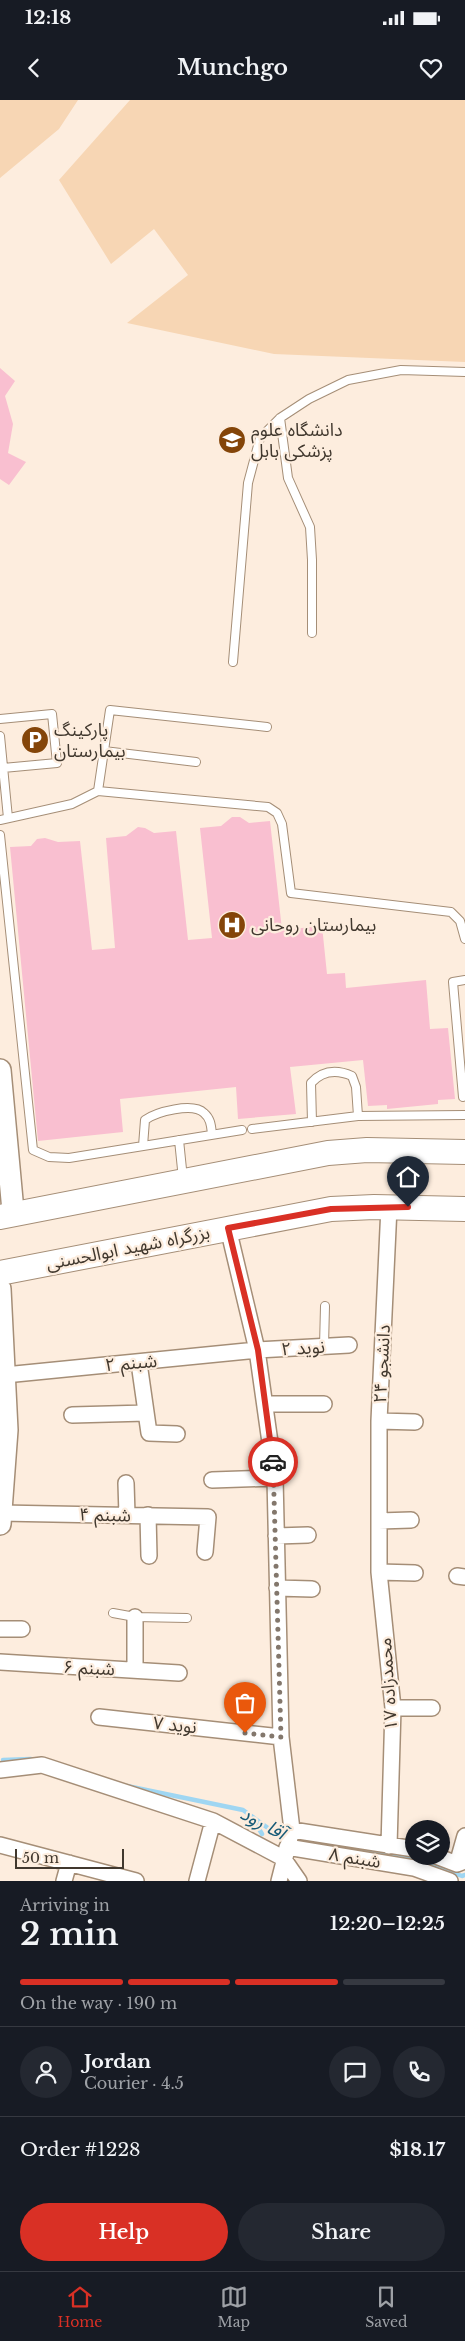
<!DOCTYPE html>
<html lang="en">
<head>
<meta charset="utf-8">
<style>
	:root { --surface:#171b24; --page:#242831; --text:#f1f3f6; --muted:#9ea1a6; --line:#363941; --accent:#d93025 }
	body { margin:0; font-family:"Libre Baskerville","Noto Sans Arabic",serif; background:var(--page); color:var(--text); height:100vh; display:flex; flex-direction:column; font-size:19px; white-space:nowrap }
	* { box-sizing:border-box; margin:0 }
	p { font-size:16px; color:var(--muted) }
	.icon { flex:none; width:28px; height:28px; fill:none; stroke:currentColor; stroke-width:2; stroke-linecap:round; stroke-linejoin:round }
	.map { position:relative; height:1781px; overflow:hidden }
	.sheet { display:flex; flex-direction:column; background:var(--surface); flex:1 }
	.sheet>* { flex:none }
	.buttons { position:absolute; left:405px; top:1720px; display:grid; gap:10px }
	.buttons a { display:grid; place-items:center; width:45px; height:45px; border-radius:50%; background:var(--surface); box-shadow:0 2px 8px #0003; font-size:25px }
	.scale { position:absolute; left:15px; bottom:12px; width:109px; box-sizing:border-box; padding-left:5px; border:2px solid #41382e; border-top:0; font-size:14px; line-height:18px; white-space:nowrap; color:#41382e; -webkit-text-stroke:4px #fdedde; paint-order:stroke }
	.pin { position:absolute; display:grid; place-items:center; width:42px; height:42px; color:#fff; margin:-51px -21px; border-radius:50% 50% 50% 0; rotate:-45deg; box-shadow:0 0 5px #0007 }
	.pin .icon { rotate:45deg }
	.courier { position:absolute; display:grid; place-items:center; width:50px; height:50px; margin:-25px; border:4px solid #d93025; border-radius:50%; background:#fff; color:#222; box-shadow:0 1px 6px #0007 }
	.head em { font-style:normal; font-weight:600 }
	.head div { display:flex; flex-direction:column-reverse }
	.head { display:flex; align-items:center; justify-content:space-between; height:85px; padding:0 20px }
	h1 { font-size:32px; font-weight:600; line-height:38px }
	.bar { display:grid; grid-template-columns:repeat(4,1fr); gap:8px 5px; align-content:center; height:60px; padding:0 20px }
	.bar i { height:6px; border-radius:4px; background:var(--line) }
	.bar .selected { background:var(--accent) }
	.bar p { grid-column:span 4 }
	.line { display:flex; align-items:center; gap:12px; padding:0 20px; border-top:1px solid var(--line) }
	.line div { flex:1 }
	.round { display:grid; place-items:center; flex:none; width:52px; height:52px; border-radius:26px; background:var(--page) }
	.action { display:flex; gap:10px; margin-top:auto; padding:10px 20px }
	.action a { flex:1; height:58px; border-radius:30px; background:var(--accent); color:#fff; font-size:20px; font-weight:600; line-height:58px; text-align:center }
	.action a+a { background:var(--page); color:var(--text) }
	.status { display:flex; justify-content:space-between; align-items:center; height:35px; padding:0 25px; background:var(--surface); direction:ltr }
	.status svg { height:14px; fill:currentColor }
	header { display:flex; justify-content:space-between; align-items:center; height:65px; padding:0 20px; background:var(--surface); font-size:22px; font-weight:600 }
	.menu { display:flex; justify-content:space-around; align-items:center; height:70px; border-top:1px solid var(--line); background:var(--surface); font-size:14px; color:var(--muted) }
	.menu a { display:grid; justify-items:center; gap:2px }
	.menu .selected { color:var(--accent) }
	.map>svg:first-child { display:block }
	.green { fill:#f7d6b4 }
	.lines { fill:none; stroke-linecap:round; stroke-linejoin:round }
	.stream { stroke:#9fd6f2; stroke-width:4.5 }
	.building { fill:#f9bfd0 }
	.lane-casing { stroke:#a58e77; stroke-width:10 }
	.street-casing { stroke:#a58e77; stroke-width:18 }
	.secondary-casing { stroke:#a58e77; stroke-width:24 }
	.primary-casing { stroke:#a58e77; stroke-width:26 }
	.lane { stroke:#fff; stroke-width:8 }
	.street { stroke:#fff; stroke-width:15 }
	.secondary { stroke:#fff; stroke-width:21 }
	.primary { stroke:#fff; stroke-width:24 }
	.done { stroke:#83776c; stroke-width:5; stroke-dasharray:0 9 }
	.route { stroke:#d93025; stroke-width:6 }
	.labels { text-anchor:middle; dominant-baseline:central; stroke-width:4.5; stroke-linejoin:round; paint-order:stroke }
	.poi-label { font-size:18px; fill:#41382e; stroke:#fdedde; text-anchor:start }
	.street-label { font-size:18px; fill:#41382e; stroke:#fdedde }
	.water-label { font-size:19px; font-style:italic; fill:#185b77; stroke:#fdedde }
</style>
</head>
<body>
<div class="status"><b>12:18</b><svg viewBox="0 0 49 12"><path d="M0 12V9h3v3zM5 12V6h3v6zM10 12V3h3v9zM15 12V0h3v12zM26 1h20v11H26zM47 4h2v5h-2z"/></svg></div>
<header><svg class="icon" aria-label="back" viewBox="0 0 24 24"><path d="M15 5l-7 7 7 7"/></svg>Munchgo<svg class="icon" aria-label="heart" viewBox="0 0 24 24"><path d="M12 20l-8-8c-3-5 5-10 8-4 3-6 11-1 8 4z"/></svg></header>
<div class="map">
<svg width="465" height="1781" viewBox="0 0 465 1781">
	<rect width="100%" height="100%" fill="#fdedde"/>
	<!-- green -->
	<path class="green" d="M0 0H78L59 29 0 78Z
		M130 0H465V262L274 254 127 223 188 175 154 129 111 164 59 80Z"/>
	<g class="lines">
		<!-- stream -->
		<path class="stream" d="M3 1660 31 1659
			M127 1686 243 1710 279 1736 299 1741 415 1759 462 1776 465 1775
			M253 1719 262 1734"/>
	</g>
	<!-- building -->
	<path class="building" d="M0 268 15 281 5 296 13 324 8 353 26 362 9 385 0 379Z
		M232 717H240L249 723 270 721 282 830 322 826 327 874 345 873 346 888 426 880 430 929 448 928 455 999 438 1000V1004L387 1009V1005L368 1006 363 960 290 967 296 1014 238 1019 236 987 120 999 123 1032 38 1041 10 747 31 746 37 739 45 738 58 742 80 741 92 850 115 848 106 738 126 736 138 727 145 728 154 733 176 731 188 840 212 838 200 728 221 726Z"/>
	<g class="lines">
		<!-- lane casing -->
		<g class="lane-casing">
			<path id="lane" d="M280 318 288 378 310 427 312 460V533
				M233 562 248 383 260 338 280 318 309 299 348 280 401 270 465 272
				M0 619 52 614 57 663 3 668
				M0 636 8 718
				M104 651 196 662
				M98 691 110 610 267 627
				M0 720 72 704 98 691 268 707 277 713 282 724 291 793 451 812 460 821 465 839
				M0 735 33 1050 49 1057 69 1058 242 1030
				M463 997 453 882 465 880
				M312 1022 311 983C322 971 336 969 352 976L356 987 358 1016
				M252 1029 358 1016 465 1015
				M179 1040 183 1079
				M143 1046 145 1020C156 1012 193 1002 204 1013 211 1019 211 1026 212 1034
				M324 1246 325 1206
				M113 1513 135 1517 187 1518"/>
		</g>
		<!-- street casing -->
		<g class="street-casing">
			<path id="street" d="M389 1107 379 1321V1472L393 1608 389 1746
				M228 1128 257 1250 275 1378 281 1637 292 1730 279 1781
				M139 1263 149 1333 177 1334
				M5 1275 257 1250 349 1245
				M266 1304H324
				M72 1315 146 1313
				M379 1321 415 1322
				M212 1380 275 1378
				M126 1383 127 1415
				M1 1413 208 1417 205 1452
				M148 1415 149 1456
				M379 1421 411 1420
				M276 1436 308 1435
				M379 1472 415 1473
				M457 1476 465 1477
				M277 1488 312 1489
				M135 1517V1570
				M0 1529H22
				M0 1562 179 1573
				M393 1608H432
				M99 1617 281 1637
				M0 1670 42 1665 213 1721 283 1758 299 1781
				M292 1730 414 1749
				M0 1745 136 1781
				M287 1747 414 1768 450 1781
				M436 1756 457 1764 465 1761
				M457 1764 465 1736
				M64 1781 69 1763
				M197 1781 213 1721"/>
		</g>
		<!-- secondary casing -->
		<g class="secondary-casing">
			<path id="secondary" d="M0 970 13 1111
				M0 1189 7 1330 0 1424"/>
		</g>
		<!-- primary casing -->
		<g class="primary-casing">
			<path id="primary" d="M0 1117 328 1053 367 1050 465 1052
				M0 1173 331 1109 374 1107 465 1109"/>
		</g>
		<!-- lane -->
		<use href="#lane" class="lane"/>
		<!-- street -->
		<use href="#street" class="street"/>
		<!-- secondary -->
		<use href="#secondary" class="secondary"/>
		<!-- primary -->
		<use href="#primary" class="primary"/>
	</g>
	<g class="lines">
		<!-- done -->
		<path class="done" d="M245 1633 281 1637 273 1362"/>
		<!-- route -->
		<path class="route" d="M273 1362 258 1250 228 1128 331 1109 408 1107"/>
	</g>
	<!-- icons -->
	<defs>
		<g id="university-disc" transform="scale(1.4375)"><circle r="9.5" fill="#844509" stroke="#fdedde"/><path d="M0-5L7-2L0 1L-7-2ZM-4 1L0 2.5L4 1V4Q0 6-4 4Z" fill="#fff"/></g>
		<g id="parking-disc" transform="scale(1.4375)"><circle r="9.5" fill="#844509" stroke="#fdedde"/><path d="M-3.5-5.5H1a3.5 3.5 0 0 1 0 7H-1V5.5H-3.5ZM-1-3.4V-.6H.8a1.4 1.4 0 0 0 0-2.8Z" fill="#fff"/></g>
		<g id="hospital-disc" transform="scale(1.4375)"><circle r="9.5" fill="#844509" stroke="#fdedde"/><path d="M-5-5h3v3.5h4V-5h3V5h-3V1.5h-4V5h-3Z" fill="#fff"/></g>
	</defs>
	<g fill-rule="evenodd">
		<use href="#university-disc" x="232" y="340"/>
		<use href="#parking-disc" x="35" y="640"/>
		<use href="#hospital-disc" x="232" y="825"/>
	</g>
	<g class="labels">
		<!-- poi labels -->
		<g class="poi-label">
			<text x="251" y="330">دانشگاه علوم<tspan x="251" dy="21">پزشکی بابل</tspan></text>
			<text x="54" y="630">پارکینگ<tspan x="54" dy="21">بیمارستان</tspan></text>
			<text x="251" y="825">بیمارستان روحانی</text>
		</g>
		<!-- street labels -->
		<g class="street-label">
			<text transform="translate(128 1148) rotate(-11)">بزرگراه شهید ابوالحسنی</text>
			<text transform="translate(303 1248) rotate(-4)">نوید ۲</text>
			<text transform="translate(131 1263) rotate(-5)">شبنم ۲</text>
			<text transform="translate(382 1264) rotate(-87)">دانشجو ۲۴</text>
			<text transform="translate(105 1415) rotate(1)">شبنم ۴</text>
			<text transform="translate(89 1568) rotate(3)">شبنم ۶</text>
			<text transform="translate(388 1584) rotate(-94)">محمدزاده ۱۷</text>
			<text transform="translate(175 1625) rotate(6)">نوید ۷</text>
			<text transform="translate(355 1758) rotate(9)">شبنم ۸</text>
		</g>
		<!-- water labels -->
		<g class="water-label">
			<text transform="translate(263 1723) rotate(28)">آقا رود</text>
		</g>
	</g>
</svg>
<div class="buttons">
<a><svg class="icon" aria-label="layers" viewBox="0 0 24 24"><path d="M12 4l9 5-9 5-9-5zM3 14l9 5 9-5"/></svg></a>
</div>
<div class="scale">50 m</div>
<div class="pin" style="left:245px;top:1633px;background:#ea580c"><svg class="icon" aria-label="bag" viewBox="0 0 24 24"><path d="M5 8h14l-1 12H6zM9 8a3 3 0 0 1 6 0"/></svg></div>
<div class="pin" style="left:408px;top:1107px;background:#1f2937"><svg class="icon" aria-label="home" viewBox="0 0 24 24"><path d="M3 11l9-7 9 7M6 9v11h12V9"/></svg></div>
<div class="courier" style="left:273px;top:1362px"><svg class="icon" aria-label="car" viewBox="0 0 24 24"><path d="M5 17H2v-5l4-1 3-4h7l3 4 3 1v5h-3M9 17h6M6 11h13"/><circle cx="7" cy="17" r="2"/><circle cx="17" cy="17" r="2"/></svg></div>
</div>
<section class="sheet">
<div class="head"><div><h1>2 min</h1><p>Arriving in</p></div><em>12:20–12:25</em></div>
<div class="bar"><i class="selected"></i><i class="selected"></i><i class="selected"></i><i></i><p>On the way · 190 m</p></div>
<div class="line" style="height:90px"><a class="round"><svg class="icon" aria-label="person" viewBox="0 0 24 24"><circle cx="12" cy="8" r="4"/><path d="M4 21q1-7 8-7t8 7"/></svg></a><div><b>Jordan</b><p>Courier · 4.5</p></div><a class="round"><svg class="icon" aria-label="chat" viewBox="0 0 24 24"><path d="M4 5h16v11H9l-5 4z"/></svg></a><a class="round"><svg class="icon" aria-label="phone" viewBox="0 0 24 24"><path d="M5 4h4l2 5-3 2q2 4 5 5l2-3 5 2v4C11 20 4 13 5 4z"/></svg></a></div>
<div class="line" style="height:65px"><div>Order #1228</div><b>$18.17</b></div>
<div class="action"><a>Help</a><a>Share</a></div>
</section>
<nav class="menu">
<a class="selected"><svg class="icon" aria-label="home" viewBox="0 0 24 24"><path d="M3 11l9-7 9 7M6 9v11h12V9"/></svg>Home</a>
<a><svg class="icon" aria-label="map" viewBox="0 0 24 24"><path d="M3 6l6-2 6 2 6-2v14l-6 2-6-2-6 2zM9 4v14M15 6v14"/></svg>Map</a>
<a><svg class="icon" aria-label="saved" viewBox="0 0 24 24"><path d="M7 4h10v16l-5-4-5 4z"/></svg>Saved</a>
</nav>
</body>
</html>
